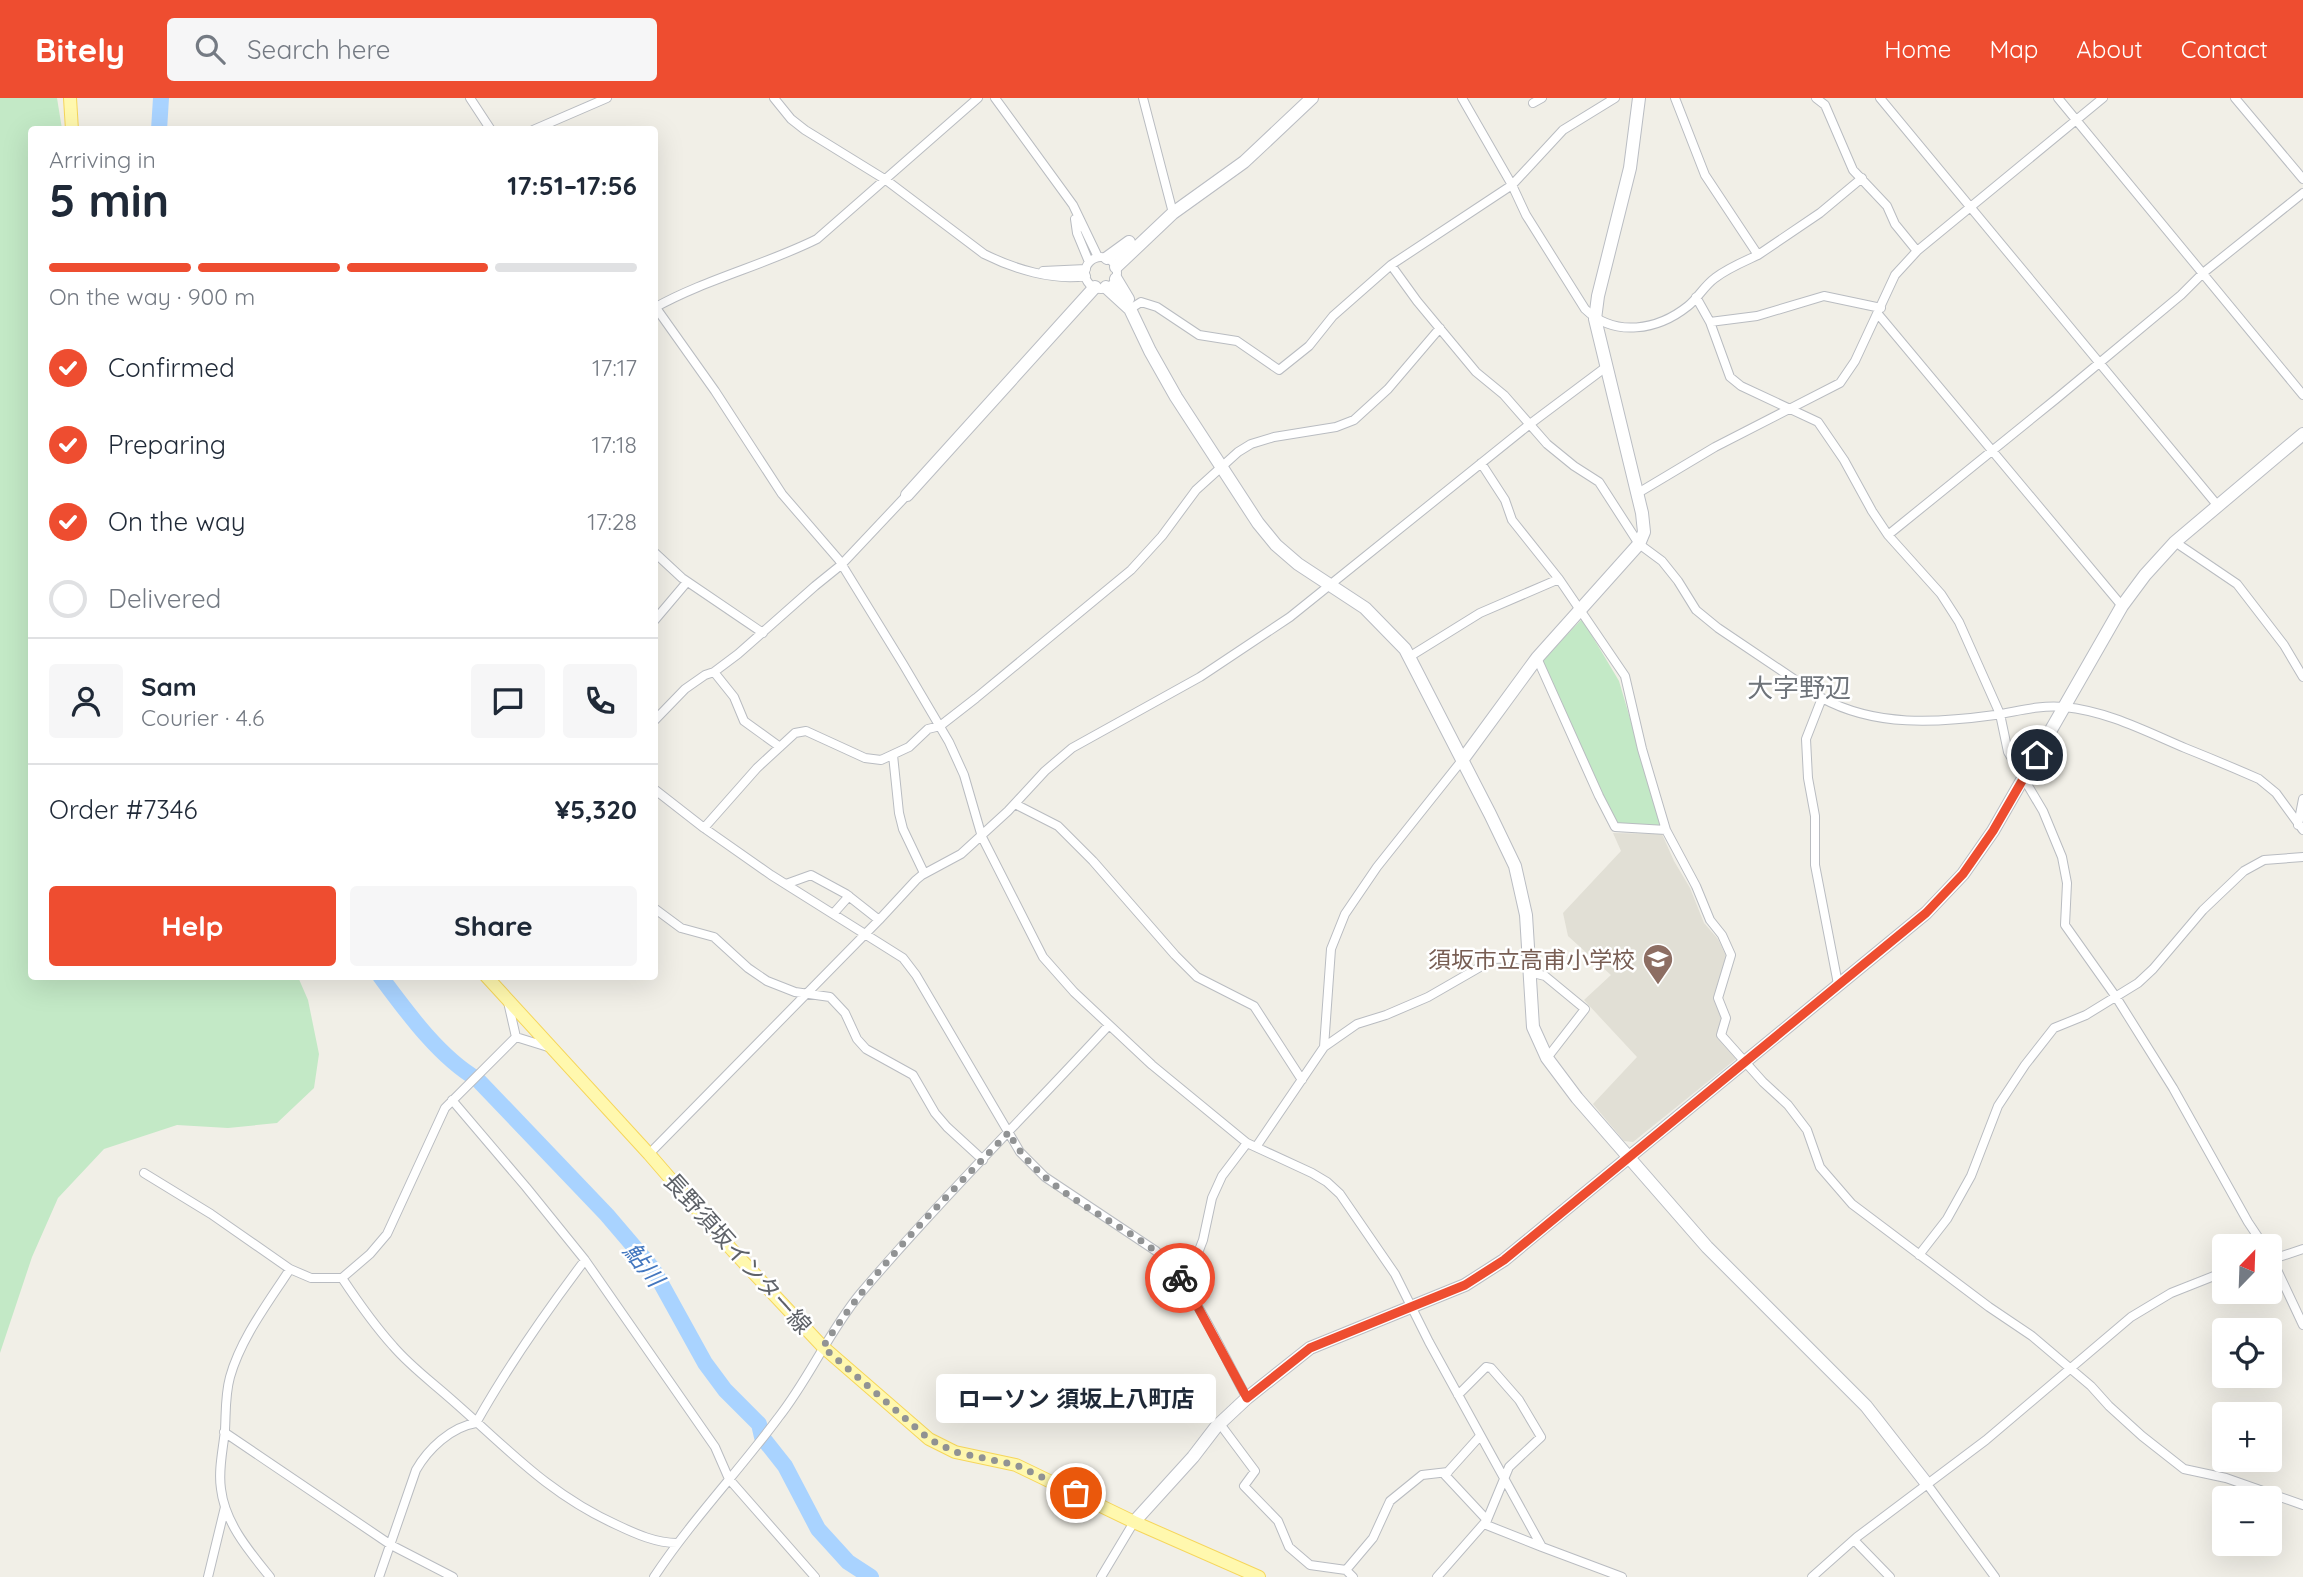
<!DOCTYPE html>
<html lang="en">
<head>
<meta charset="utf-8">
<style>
	:root { --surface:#fff; --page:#f6f6f7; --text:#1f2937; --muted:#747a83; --line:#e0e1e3; --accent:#ee4d30 }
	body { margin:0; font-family:Quicksand,"Noto Sans JP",sans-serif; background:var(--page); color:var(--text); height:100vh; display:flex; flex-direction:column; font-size:26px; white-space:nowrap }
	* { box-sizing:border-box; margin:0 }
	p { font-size:23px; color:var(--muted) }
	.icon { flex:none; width:38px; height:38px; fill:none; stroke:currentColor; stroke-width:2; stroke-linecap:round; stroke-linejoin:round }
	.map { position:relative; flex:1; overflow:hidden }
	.details { position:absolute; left:28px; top:28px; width:630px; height:854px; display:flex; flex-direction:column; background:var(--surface); border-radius:7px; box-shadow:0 7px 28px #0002 }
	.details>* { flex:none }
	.needle { width:46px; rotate:23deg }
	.tools { position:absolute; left:2212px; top:1136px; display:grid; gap:14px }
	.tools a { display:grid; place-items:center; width:70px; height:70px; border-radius:7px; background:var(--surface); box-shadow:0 7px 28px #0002; font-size:35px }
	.pin { position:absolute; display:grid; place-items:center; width:60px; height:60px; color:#fff; margin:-30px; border:4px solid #fff; border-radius:50%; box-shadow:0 2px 7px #0007 }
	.courier { position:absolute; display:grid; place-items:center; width:70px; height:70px; margin:-35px; border:5px solid #ee4d30; border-radius:50%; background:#fff; color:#222; box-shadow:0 2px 9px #0007 }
	.bubble { position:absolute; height:49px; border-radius:7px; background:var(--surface); box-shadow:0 7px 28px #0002; font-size:23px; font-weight:700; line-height:49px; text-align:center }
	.overview em { font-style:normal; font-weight:700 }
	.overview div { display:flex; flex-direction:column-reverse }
	.overview { display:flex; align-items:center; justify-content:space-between; height:119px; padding:0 21px }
	h1 { font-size:46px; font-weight:700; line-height:52px }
	.bar { display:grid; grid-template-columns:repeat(4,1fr); gap:10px 7px; align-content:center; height:84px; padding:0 21px }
	.bar i { height:9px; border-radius:5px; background:var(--line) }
	.bar .selected { background:var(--accent) }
	.bar p { grid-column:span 4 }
	.line { display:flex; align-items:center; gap:18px; padding:0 21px; border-top:2px solid var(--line) }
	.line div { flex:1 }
	.round { display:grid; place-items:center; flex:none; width:74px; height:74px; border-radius:7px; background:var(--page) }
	ol { padding:0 21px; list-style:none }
	li { display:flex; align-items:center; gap:21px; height:77px }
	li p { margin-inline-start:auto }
	li .icon { padding:7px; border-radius:50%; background:var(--accent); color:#fff; stroke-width:4 }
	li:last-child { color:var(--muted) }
	li i { width:38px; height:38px; border:4px solid var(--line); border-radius:50% }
	.cta { display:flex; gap:14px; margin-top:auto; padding:14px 21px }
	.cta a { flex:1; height:80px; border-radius:7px; background:var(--accent); color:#fff; font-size:28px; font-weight:700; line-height:80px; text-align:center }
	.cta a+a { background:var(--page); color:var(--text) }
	header { display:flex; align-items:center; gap:42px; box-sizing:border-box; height:98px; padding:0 35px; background:var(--accent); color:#fff }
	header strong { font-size:33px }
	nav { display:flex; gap:38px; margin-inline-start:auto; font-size:24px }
	.search { width:490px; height:63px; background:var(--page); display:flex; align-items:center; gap:18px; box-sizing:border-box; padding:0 24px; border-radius:7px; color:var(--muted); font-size:26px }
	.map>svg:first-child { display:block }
	.education { fill:#e1dfd5 }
	.green { fill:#c3e9c6 }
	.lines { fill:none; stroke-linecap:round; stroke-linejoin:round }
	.river { stroke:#a9d3ff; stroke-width:16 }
	.street-casing { stroke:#b9bcc1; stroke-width:10 }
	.secondary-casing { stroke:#babdc3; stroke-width:14 }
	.primary-casing { stroke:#f6d65b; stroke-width:14 }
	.street { stroke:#fff; stroke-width:8 }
	.secondary { stroke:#fff; stroke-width:12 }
	.primary { stroke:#fff8ae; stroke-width:12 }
	.done { stroke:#919394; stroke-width:7; stroke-dasharray:0 12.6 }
	.route { stroke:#ee4d30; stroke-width:9 }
	.labels { text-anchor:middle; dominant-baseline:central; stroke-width:5; stroke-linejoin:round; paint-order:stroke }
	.education-label { font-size:23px; fill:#785e54; stroke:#fff; text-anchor:end }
	.street-label { font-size:23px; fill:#5e6268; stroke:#fff }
	.water-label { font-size:24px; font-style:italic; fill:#4377bf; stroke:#fff }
	.quarter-label { font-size:26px; fill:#6f747a; stroke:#fff }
</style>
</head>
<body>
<header>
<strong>Bitely</strong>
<div class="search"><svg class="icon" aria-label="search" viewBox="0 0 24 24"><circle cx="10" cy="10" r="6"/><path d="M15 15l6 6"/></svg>Search here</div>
<nav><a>Home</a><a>Map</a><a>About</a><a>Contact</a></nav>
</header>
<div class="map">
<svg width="2303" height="1479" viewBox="0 0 2303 1479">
	<rect width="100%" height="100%" fill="#f1efe7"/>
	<!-- education -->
	<path class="education" d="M1613 735 1662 736 1674 763 1690 790 1704 825 1718 841 1726 858 1714 899 1721 920 1717 940 1736 961 1633 1044 1624 1043 1593 1006 1637 959 1584 902 1611 877 1568 838 1563 815 1621 753Z"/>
	<!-- green -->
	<path class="green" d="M0 0H57L62 31 32 32V878L298 879 308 902 319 956 314 990 277 1025 228 1030 177 1027 104 1051 58 1100 32 1159 0 1255Z
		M1582 521 1619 583 1662 729 1617 727 1541 564Z"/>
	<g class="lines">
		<!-- river -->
		<path class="river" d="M159 32 161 0
			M380 878C406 913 439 959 477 981L607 1117 653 1171 705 1265 725 1292 759 1326 762 1339 785 1368 818 1431 848 1464 871 1479"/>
		<!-- street casing -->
		<g class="street-casing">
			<path id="street" d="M470 0 491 32
				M774 0 791 21 805 32 886 82 984 156C1014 171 1053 183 1086 178
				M995 0 1073 107 1098 159
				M1143 0 1173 115
				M1462 0 1512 87 1526 117 1585 211C1615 240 1658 232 1688 208 1698 200 1704 188 1715 180 1728 170 1743 164 1758 157L1705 77 1675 0
				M1816 0 1825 7 1853 72 1887 108 1895 126 1917 153
				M1880 0 2218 408
				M2058 0 2303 297
				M2235 0 2303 81
				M1533 5 1542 0
				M533 32 607 0
				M1075 121 1077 135 1089 164
				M1758 157 1820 115 1862 80
				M1085 175a16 16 0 1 1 32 0a16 16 0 1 1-32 0Z
				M1391 167 1417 203 1476 274 1504 297 1547 346 1574 368 1599 384 1639 446 1662 463 1678 483 1696 512 1718 530 1822 600C1875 629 1937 625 1995 617 2020 613 2038 607 2064 609 2107 613 2145 633 2185 650 2210 660 2234 670 2259 681L2276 695 2303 732
				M1043 173 1086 171
				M1696 199 1710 224 1730 279 1741 288 1818 324 1844 362 1872 413 1888 437 1941 496 1959 524 2000 616 2008 654 2043 713 2062 759 2067 785 2065 827 2116 899 2173 990 2248 1124 2264 1148
				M654 207 715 293 782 396 839 462 903 566 949 644 964 677 982 739 1043 859 1074 894 1152 967 1247 1045 1312 1075 1327 1084 1340 1096 1395 1176 1429 1244 1542 1449 1622 1479
				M654 210C706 181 765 167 817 141L978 0
				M1130 211 1141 204 1157 209 1199 237 1237 243 1279 272 1309 248 1333 218 1391 167 1512 87 1563 32 1615 0
				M1878 216 2122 508
				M1710 224 1757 218 1824 198 1881 210
				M1481 365 1505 402 1512 422 1559 481 1625 578 1642 651 1666 732
				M1638 395 1715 349 1840 285 1855 263 1895 177 1917 153 2103 0
				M1888 437 2056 301 2181 197 2203 175 2303 95
				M2175 444 2237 486 2284 547 2303 579
				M654 454 682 480 763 535
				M654 523 687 484
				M1409 559 1480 515 1559 481
				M1537 560 1599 698 1615 729 1666 732 1696 788 1710 822 1722 837 1731 857 1718 900 1726 920 1721 937 1763 984 1788 1007 1807 1032 1820 1069 1852 1106 1989 1209 2032 1238 2091 1288 2109 1308 2142 1338 2184 1371 2226 1380 2303 1407
				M714 574 734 599 744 623 780 649
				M1822 600 1806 641 1808 680 1815 718V767L1838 886
				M654 623 685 591 705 577 714 574 738 556 815 488 841 467 907 397
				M893 657 899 715 903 731 924 775
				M654 691 704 730 771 777 903 860 916 877 1020 1054 1045 1079 1156 1153C1197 1194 1219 1250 1247 1300
				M1015 706 1058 728 1093 763 1175 857 1197 879 1254 908 1302 982
				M2298 727 2303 701
				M704 730 757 670 795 635 806 633 865 660 881 662 909 649 928 631 940 628 976 600 1131 472 1162 438 1196 392 1238 354 1251 346 1274 339 1336 329 1354 322 1388 291 1440 230
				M786 786 811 777 846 796 879 822
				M654 810 681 830 714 839 748 870 767 883 795 894 830 899 845 915 857 941 866 951 913 977 935 1015 947 1029 983 1062
				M833 816 849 798
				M1529 874 1545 878 1585 911 1547 960
				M516 939 548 949
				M1324 949 1331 851 1345 816 1377 769 1463 661
				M452 1002 526 1089 585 1162 715 1349 729 1381 815 1479
				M1256 1049 1324 949 1357 926 1386 917 1428 899 1494 861 1513 860 1529 864
				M649 1056 879 822 916 782 922 777 961 756 1008 713 1045 673 1072 650 1200 579 1290 519 1530 326 1606 269
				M144 1075 211 1116 290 1171 311 1180H342L370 1156 387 1136 445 1010 516 939 508 904
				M1919 1157 1947 1121 1971 1078 1998 1008 2025 967 2054 930 2086 917 2138 885 2153 871 2203 812 2244 773 2264 762 2303 759
				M2270 1157 2303 1227
				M2270 1162 2303 1151
				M342 1180C358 1204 374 1227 393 1248 411 1269 432 1284 452 1302 507 1350 548 1396 617 1427 636 1436 656 1445 677 1445
				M1181 1181 1196 1160 1203 1142 1212 1100 1222 1078 1247 1045
				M1220 1326 1255 1373 1244 1388 1278 1423 1289 1449 1310 1467 1346 1472
				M224 1334 391 1447 453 1479
				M1480 1338 1445 1377 1487 1422
				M1927 1386 1995 1479
				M1484 1426 1542 1449
				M1854 1442 1890 1479
				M208 1479 225 1409
				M270 1479C249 1453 225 1425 221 1391 218 1372 223 1352 225 1332 226 1314 225 1297 230 1279 241 1240 268 1205 290 1171
				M379 1479 416 1372C428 1351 451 1329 476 1325 508 1268 545 1215 585 1162
				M654 1479C691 1423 738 1374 778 1320 809 1281 828 1235 860 1196 939 1103 1026 1017 1109 927
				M1101 1479 1134 1424
				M1353 1479 1346 1472 1373 1440 1390 1403 1422 1377 1448 1374
				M1437 1479 1487 1422 1509 1369 1541 1339 1519 1302 1491 1270 1486 1269 1458 1297
				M1812 1479 1857 1439 1986 1342 2131 1219 2171 1195 2224 1174"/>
		</g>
		<!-- secondary casing -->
		<g class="secondary-casing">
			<path id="secondary" d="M1107 160 1129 144
				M1116 169 1173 115 1244 64 1312 0
				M1116 181 1128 201
				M1106 189 1130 211 1150 253 1176 299 1258 425 1276 447 1298 466 1365 510 1405 551 1490 716 1515 768 1526 817 1533 929 1547 960 1577 1000 1707 1149 1866 1308 1927 1386
				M907 397 1095 189
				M1463 661 1537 560 1639 446 1644 434 1642 415 1595 221 1598 198 1630 70 1639 0
				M1134 1424 1193 1359 1216 1329 1247 1300 1310 1250 1465 1187 1504 1162 1926 815 1963 776 1993 733 2122 508 2145 477 2175 444 2303 336"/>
		</g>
		<!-- primary casing -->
		<g class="primary-casing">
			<path id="primary" d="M70 0 72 32
				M486 878 649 1056 733 1153 823 1249 929 1341 955 1354 1016 1367 1134 1424 1259 1479"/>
		</g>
		<!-- street -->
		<use href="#street" class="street"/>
		<!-- secondary -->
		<use href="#secondary" class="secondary"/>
		<!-- primary -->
		<use href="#primary" class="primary"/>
	</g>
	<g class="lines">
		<!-- done -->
		<path class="done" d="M1076 1395 1016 1367 955 1354 929 1341 823 1249C874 1169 944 1102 1009 1034 1033 1088 1109 1118 1154 1152 1164 1160 1172 1170 1180 1180"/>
		<!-- route -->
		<path class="route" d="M1180 1180 1187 1189 1247 1300 1310 1250 1465 1187 1504 1162 1926 815 1963 776 1993 733 2037 657"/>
	</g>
	<!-- icons -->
	<defs>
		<g id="school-pin" transform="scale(1.575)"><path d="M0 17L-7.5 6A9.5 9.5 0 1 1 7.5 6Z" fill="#8d6e63" stroke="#fff"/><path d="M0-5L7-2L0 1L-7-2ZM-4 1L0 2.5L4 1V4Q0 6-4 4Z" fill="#fff"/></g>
	</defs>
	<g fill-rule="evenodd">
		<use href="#school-pin" x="1658" y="861"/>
	</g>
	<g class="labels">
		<!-- education labels -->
		<g class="education-label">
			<text x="1635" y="861">須坂市立高甫小学校</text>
		</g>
		<!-- street labels -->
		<g class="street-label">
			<text transform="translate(738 1155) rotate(48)">長野須坂インター線</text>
		</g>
		<!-- water labels -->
		<g class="water-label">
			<text transform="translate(644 1166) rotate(52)">鮎川</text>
		</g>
		<!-- quarter labels -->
		<g class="quarter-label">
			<text x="1799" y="589">大字野辺</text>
		</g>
	</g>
</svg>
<div class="tools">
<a><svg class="needle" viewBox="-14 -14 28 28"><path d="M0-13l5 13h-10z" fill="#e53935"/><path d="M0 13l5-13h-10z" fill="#747a83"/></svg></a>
<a><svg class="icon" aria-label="locate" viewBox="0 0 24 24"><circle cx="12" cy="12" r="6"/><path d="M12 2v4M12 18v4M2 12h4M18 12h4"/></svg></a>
<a>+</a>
<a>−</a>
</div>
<div class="pin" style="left:1076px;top:1395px;background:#ea580c"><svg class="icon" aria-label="bag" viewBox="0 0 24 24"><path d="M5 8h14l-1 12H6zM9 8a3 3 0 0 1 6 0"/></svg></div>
<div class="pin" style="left:2037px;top:657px;background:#1f2937"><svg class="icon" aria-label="home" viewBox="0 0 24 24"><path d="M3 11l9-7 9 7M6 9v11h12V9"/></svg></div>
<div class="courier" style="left:1180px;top:1180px"><svg class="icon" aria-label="bike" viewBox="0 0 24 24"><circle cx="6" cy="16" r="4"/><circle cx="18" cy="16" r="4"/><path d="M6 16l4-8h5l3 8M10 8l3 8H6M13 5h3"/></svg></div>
<div class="bubble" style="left:936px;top:1276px;width:280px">ローソン 須坂上八町店</div>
<section class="details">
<div class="overview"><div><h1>5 min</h1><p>Arriving in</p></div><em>17:51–17:56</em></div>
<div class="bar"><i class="selected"></i><i class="selected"></i><i class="selected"></i><i></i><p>On the way · 900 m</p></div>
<ol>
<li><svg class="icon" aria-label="check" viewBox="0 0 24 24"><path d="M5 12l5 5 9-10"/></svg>Confirmed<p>17:17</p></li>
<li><svg class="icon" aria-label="check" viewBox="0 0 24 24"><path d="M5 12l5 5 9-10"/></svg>Preparing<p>17:18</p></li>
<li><svg class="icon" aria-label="check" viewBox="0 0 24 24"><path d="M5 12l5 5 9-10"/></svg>On the way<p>17:28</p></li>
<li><i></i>Delivered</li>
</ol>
<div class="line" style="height:126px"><a class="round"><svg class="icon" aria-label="person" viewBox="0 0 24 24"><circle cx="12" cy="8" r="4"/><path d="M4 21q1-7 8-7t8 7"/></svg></a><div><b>Sam</b><p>Courier · 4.6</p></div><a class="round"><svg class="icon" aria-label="chat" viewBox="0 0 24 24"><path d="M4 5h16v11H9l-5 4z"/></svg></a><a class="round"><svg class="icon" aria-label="phone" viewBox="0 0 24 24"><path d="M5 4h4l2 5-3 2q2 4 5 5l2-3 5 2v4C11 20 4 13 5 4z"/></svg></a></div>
<div class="line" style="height:91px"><div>Order #7346</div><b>¥5,320</b></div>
<div class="cta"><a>Help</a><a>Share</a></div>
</section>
</div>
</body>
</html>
